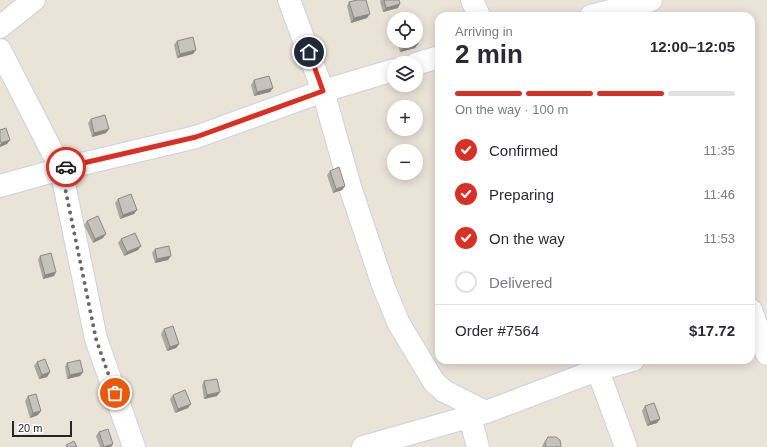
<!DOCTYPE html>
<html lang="en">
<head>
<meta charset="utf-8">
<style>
	:root { --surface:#fff; --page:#f2f2f3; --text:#2b2b33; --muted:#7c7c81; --line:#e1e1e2; --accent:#d93025 }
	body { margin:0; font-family:Helvetica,sans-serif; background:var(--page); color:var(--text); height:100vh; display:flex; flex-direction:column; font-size:15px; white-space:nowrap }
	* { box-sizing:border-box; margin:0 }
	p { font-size:13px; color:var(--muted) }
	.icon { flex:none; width:22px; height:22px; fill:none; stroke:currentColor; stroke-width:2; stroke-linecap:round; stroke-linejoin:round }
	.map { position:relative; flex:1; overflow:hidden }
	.side { position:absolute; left:435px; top:12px; width:320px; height:352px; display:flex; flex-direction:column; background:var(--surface); border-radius:12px; box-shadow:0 2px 10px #0003 }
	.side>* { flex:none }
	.buttons { position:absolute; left:387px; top:12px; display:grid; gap:8px }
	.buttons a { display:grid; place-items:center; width:36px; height:36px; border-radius:50%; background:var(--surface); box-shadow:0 2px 10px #0003; font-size:20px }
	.scale { position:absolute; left:12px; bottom:10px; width:60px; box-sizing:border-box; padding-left:4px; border:2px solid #262626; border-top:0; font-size:11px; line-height:14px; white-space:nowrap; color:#262626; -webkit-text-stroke:3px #fff; paint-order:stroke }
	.pin { position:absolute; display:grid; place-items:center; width:34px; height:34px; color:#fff; margin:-17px; border:2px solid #fff; border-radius:50%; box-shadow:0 1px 4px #0007 }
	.courier { position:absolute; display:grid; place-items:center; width:40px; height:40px; margin:-20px; border:3px solid #d93025; border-radius:50%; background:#fff; color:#222; box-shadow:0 1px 5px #0007 }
	.overview em { font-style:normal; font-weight:700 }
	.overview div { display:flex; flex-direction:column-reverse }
	.overview { display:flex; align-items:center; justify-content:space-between; height:68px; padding:0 20px }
	h1 { font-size:26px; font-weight:700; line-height:30px }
	.bar { display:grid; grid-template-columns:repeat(4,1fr); gap:6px 4px; align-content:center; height:48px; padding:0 20px }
	.bar i { height:5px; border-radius:3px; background:var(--line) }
	.bar .on { background:var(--accent) }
	.bar p { grid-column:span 4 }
	.line { display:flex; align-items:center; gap:10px; padding:0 20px; border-top:1px solid var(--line) }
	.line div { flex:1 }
	ol { padding:0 20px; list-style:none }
	li { display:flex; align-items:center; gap:12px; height:44px }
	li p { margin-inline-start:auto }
	li .icon { padding:4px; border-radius:50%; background:var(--accent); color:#fff; stroke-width:4 }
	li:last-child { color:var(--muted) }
	li i { width:22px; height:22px; border:2px solid var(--line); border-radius:50% }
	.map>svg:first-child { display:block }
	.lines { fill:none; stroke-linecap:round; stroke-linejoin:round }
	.minor-casing { stroke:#cdd0df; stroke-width:24 }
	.minor { stroke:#fff; stroke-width:22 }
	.wall { fill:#aba7a1 }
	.shaded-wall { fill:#8b8883 }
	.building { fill:#c7c2bb; stroke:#8b8883 }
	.done { stroke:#6a6864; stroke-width:4; stroke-dasharray:0 7.2 }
	.route { stroke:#d93025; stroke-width:5 }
</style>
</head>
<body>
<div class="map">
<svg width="767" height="447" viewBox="0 0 767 447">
	<rect width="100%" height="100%" fill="#e9e3d8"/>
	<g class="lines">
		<!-- minor casing -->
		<g class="minor-casing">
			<path id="minor" d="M289 0 323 91 351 190 384 288 399 324 434 382 444 391 486 412
				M472 0 479 16
				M591 16 651 0
				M0 27 34 0
				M0 50 61 169 96 339 134 447
				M416 64 439 57
				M0 186 61 169 196 137 323 91 394 70
				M751 310 767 354
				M594 360 626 447
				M470 417 478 447
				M363 447 486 412 597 370 633 360"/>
		</g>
		<!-- minor -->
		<use href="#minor" class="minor"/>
	</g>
	<!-- wall -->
	<path class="wall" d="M381 0H399L398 8 383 12 380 1Z
		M349 2 367 18 351 23 347 6Z
		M177 41 193 54 177 58 174 45Z
		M397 41H416L415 48 400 52Z
		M254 80 273 88 270 92 254 96 251 85Z
		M91 119 109 129 106 133 92 137 88 123Z
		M330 171 345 186 342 190 333 193 327 175Z
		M118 199 134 214 120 219 115 203Z
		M87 221 103 238 93 243 84 225Z
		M121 239 138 250 124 256 118 243Z
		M155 249 168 260 155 263 152 253Z
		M40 256 56 272 54 276 43 279 38 260Z
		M164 329 179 344 176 348 167 351 161 334Z
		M37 362 50 372 47 377 39 379 34 366Z
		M67 363 83 372 80 376 67 379 65 367Z
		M204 381 217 396 204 399 202 385Z
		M173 395 188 408 175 413 170 399Z
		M28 396 38 415 30 418 25 401Z
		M645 406 660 419 657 423 647 426 642 411Z
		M99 432 111 447H100L96 436Z
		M548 437 561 447H542V446Z"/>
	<!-- shaded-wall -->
	<path class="shaded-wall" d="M400 4 398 8 383 12 386 8Z
		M370 14 367 18 351 23 354 18Z
		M418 44 415 48 400 52 403 48Z
		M196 50 193 54 177 58 180 54Z
		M273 88 270 92 254 96 257 92Z
		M109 129 106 133 92 137 94 133Z
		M10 140 7 144 0 147V145L1 143Z
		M345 186 342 190 333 193 336 189Z
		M137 210 134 214 120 219 123 215Z
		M106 234 103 238 93 243 95 239Z
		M141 246 138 250 124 256 127 252Z
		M171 256 168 260 155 263 157 259Z
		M56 272 54 276 43 279 45 275Z
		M179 344 176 348 167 351 170 347Z
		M50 372 47 377 39 379 42 375Z
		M83 372 80 376 67 379 70 375Z
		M220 392 217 396 204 399 207 395Z
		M191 404 188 408 175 413 178 409Z
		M41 411 38 415 30 418 33 413Z
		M660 419 657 423 647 426 650 422Z
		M113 444 111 447H104Z"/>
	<!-- building -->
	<path class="building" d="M357 0H366L370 14 354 18 349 2Z
		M384 0H399L400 4 386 8Z
		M193 37 196 50 180 54 177 41Z
		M416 38 418 44 403 48 401 41H416Z
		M269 76 273 88 257 92 254 80Z
		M105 115 109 129 94 133 91 119Z
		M6 128 10 140 1 143 0 139V130Z
		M339 167 345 186 336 189 330 171Z
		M131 194 137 210 123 215 118 199Z
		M98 216 106 234 95 239 87 221Z
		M135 233 141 246 127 252 121 239Z
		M169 246 171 256 157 259 155 249Z
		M51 253 56 272 45 275 40 256Z
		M173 326 179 344 170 347 164 329Z
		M45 359 50 372 42 375 37 362Z
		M80 360 83 372 70 375 67 363Z
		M217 379 220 392 207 395 204 381Z
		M185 390 191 404 178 409 173 395Z
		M36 394 41 411 33 413 28 396Z
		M654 403 660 419 650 422 645 406Z
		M108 429 113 444 104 447 99 432Z
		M548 437H556L560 440 561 446V447H546L545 442Z
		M74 441 77 447H67L66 445Z"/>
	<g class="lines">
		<!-- done -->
		<path class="done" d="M66 167 61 168 96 339 115 393"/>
		<!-- route -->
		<path class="route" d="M66 167 196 137 323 91 309 52"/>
	</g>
</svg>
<div class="buttons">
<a><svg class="icon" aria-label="locate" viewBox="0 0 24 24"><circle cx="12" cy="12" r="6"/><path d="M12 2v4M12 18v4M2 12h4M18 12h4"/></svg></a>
<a><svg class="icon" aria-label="layers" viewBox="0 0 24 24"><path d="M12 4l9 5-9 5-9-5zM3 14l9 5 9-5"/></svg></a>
<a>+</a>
<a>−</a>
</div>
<div class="scale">20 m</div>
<div class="pin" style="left:115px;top:393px;background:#ea580c"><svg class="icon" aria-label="bag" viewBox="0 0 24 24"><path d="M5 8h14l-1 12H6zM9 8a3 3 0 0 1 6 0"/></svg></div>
<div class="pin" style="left:309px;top:52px;background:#1f2937"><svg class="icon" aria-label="home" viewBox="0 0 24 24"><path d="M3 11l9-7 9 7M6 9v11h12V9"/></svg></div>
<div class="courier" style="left:66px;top:167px"><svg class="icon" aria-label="car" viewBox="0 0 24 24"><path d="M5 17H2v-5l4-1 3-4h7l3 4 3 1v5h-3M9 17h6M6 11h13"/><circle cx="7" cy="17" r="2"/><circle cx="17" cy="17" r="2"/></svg></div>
<section class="side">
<div class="overview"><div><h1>2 min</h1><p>Arriving in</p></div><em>12:00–12:05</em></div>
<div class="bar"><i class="on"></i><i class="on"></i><i class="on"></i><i></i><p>On the way · 100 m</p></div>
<ol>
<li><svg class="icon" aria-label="check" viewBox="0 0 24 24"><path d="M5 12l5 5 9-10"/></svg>Confirmed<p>11:35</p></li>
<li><svg class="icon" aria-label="check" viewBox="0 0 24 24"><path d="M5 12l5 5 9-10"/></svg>Preparing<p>11:46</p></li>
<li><svg class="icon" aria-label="check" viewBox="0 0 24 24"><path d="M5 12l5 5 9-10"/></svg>On the way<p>11:53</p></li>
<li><i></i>Delivered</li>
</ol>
<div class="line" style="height:52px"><div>Order #7564</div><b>$17.72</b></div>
</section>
</div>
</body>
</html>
